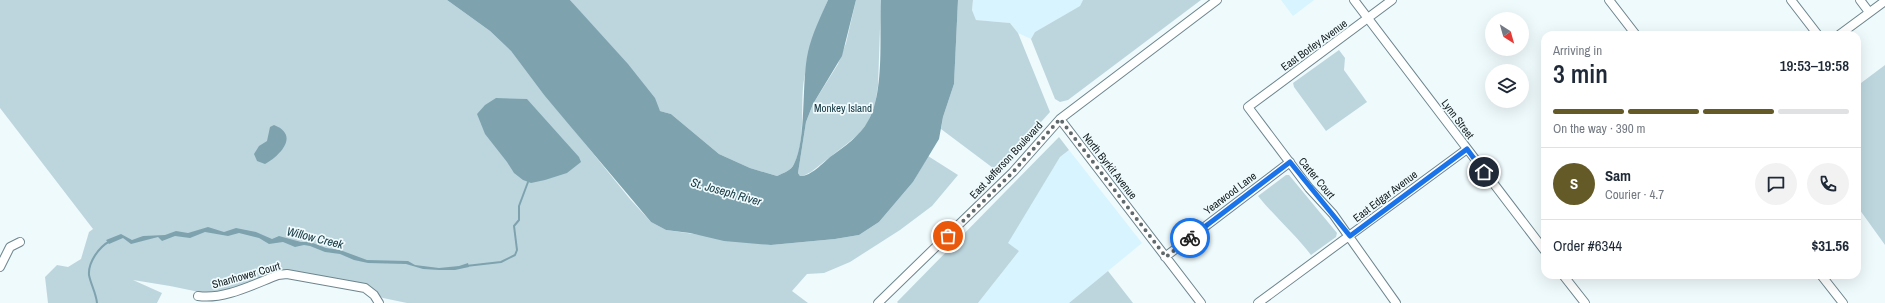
<!DOCTYPE html>
<html lang="en">
<head>
<meta charset="utf-8">
<style>
	:root { --surface:#fff; --page:#f2f2f3; --text:#1f2937; --muted:#747a83; --line:#e0e1e3; --accent:#645a27 }
	body { margin:0; font-family:"Archivo Narrow",sans-serif; background:var(--page); color:var(--text); height:100vh; display:flex; flex-direction:column; font-size:15px; white-space:nowrap }
	* { box-sizing:border-box; margin:0 }
	p { font-size:13px; color:var(--muted) }
	.icon { flex:none; width:22px; height:22px; fill:none; stroke:currentColor; stroke-width:2; stroke-linecap:round; stroke-linejoin:round }
	.map { position:relative; flex:1; overflow:hidden }
	.drawer { position:absolute; left:1541px; top:31px; width:320px; height:248px; display:flex; flex-direction:column; background:var(--surface); border-radius:12px; box-shadow:0 4px 16px #0002 }
	.drawer>* { flex:none }
	.needle { width:26px; rotate:143deg }
	.tools { position:absolute; left:1485px; top:12px; display:grid; gap:8px }
	.tools a { display:grid; place-items:center; width:44px; height:44px; border-radius:50%; background:var(--surface); box-shadow:0 4px 16px #0002; font-size:20px }
	.pin { position:absolute; display:grid; place-items:center; width:34px; height:34px; color:#fff; margin:-17px; border:2px solid #fff; border-radius:50%; box-shadow:0 1px 4px #0007 }
	.courier { position:absolute; display:grid; place-items:center; width:40px; height:40px; margin:-20px; border:3px solid #1a73e8; border-radius:50%; background:#fff; color:#222; box-shadow:0 1px 5px #0007 }
	.summary em { font-style:normal; font-weight:600 }
	.summary div { display:flex; flex-direction:column-reverse }
	.summary { display:flex; align-items:center; justify-content:space-between; height:68px; padding:0 12px }
	h1 { font-size:26px; font-weight:600; line-height:30px }
	.bar { display:grid; grid-template-columns:repeat(4,1fr); gap:6px 4px; align-content:center; height:48px; padding:0 12px }
	.bar i { height:5px; border-radius:3px; background:var(--line) }
	.bar .selected { background:var(--accent) }
	.bar p { grid-column:span 4 }
	.line { display:flex; align-items:center; gap:10px; padding:0 12px; border-top:1px solid var(--line) }
	.line div { flex:1 }
	.round { display:grid; place-items:center; flex:none; width:42px; height:42px; border-radius:21px; background:var(--page) }
	.map>svg:first-child { display:block }
	.built { fill:#d8f4fe }
	.green { fill:#bdd6de }
	.water { fill:#7ea3af }
	.lines { fill:none; stroke-linecap:round; stroke-linejoin:round }
	.stream { stroke:#7ea3af; stroke-width:2 }
	.minor-casing { stroke:#6d858d; stroke-width:10 }
	.minor { stroke:#fff; stroke-width:8 }
	.done { stroke:#606a6d; stroke-width:4; stroke-dasharray:0 7.2 }
	.route { stroke:#1a73e8; stroke-width:5 }
	.labels { text-anchor:middle; dominant-baseline:central; stroke-width:3.5; stroke-linejoin:round; paint-order:stroke }
	.street-label { font-size:11px; fill:#131d20; stroke:#effafd }
	.park-label { font-size:11px; fill:#11353f; stroke:#effafd }
	.water-label { font-size:12px; font-style:italic; fill:#11353f; stroke:#effafd }
</style>
</head>
<body>
<div class="map">
<svg width="1885" height="303" viewBox="0 0 1885 303">
	<rect width="100%" height="100%" fill="#effafd"/>
	<!-- built -->
	<path class="built" d="M973 0H1083L1080 6 1035 32 1031 39 1018 33 1010 23 976 20 972 10Z
		M1281 0H1314L1293 16Z
		M1069 150 1142 243 1069 303H978L1019 251 1007 243 1060 157Z"/>
	<!-- green -->
	<path class="green" d="M0 0H447L490 31 511 51 544 95 570 125 630 199 651 222 666 230 771 245 835 239 859 235 879 222 913 182 928 156 958 175 932 206 900 230 850 262 824 273 807 274 792 291 808 303H407L383 298 365 288 292 275 249 286 204 293 170 286 133 280 162 293 157 303H48L45 277 57 265 68 267 81 259 89 232 93 229 0 108Z
		M570 0H828C817 25 806 61 803 88 801 111 805 143 794 164 791 171 783 173 777 176L750 168 719 154 671 114 660 111Z
		M856 0H881L878 86 875 105 868 122 859 134 848 143 811 172 803 176H800L798 173 806 122 813 104 838 64 846 43Z
		M958 0H973L972 10 976 20 1010 23 1018 33 1050 112 997 171 941 129 943 117 954 84Z
		M1083 0H1201L1068 100 1060 102 1055 99 1031 39 1035 32 1080 6Z
		M1339 50 1345 58 1344 70 1367 102 1326 131 1294 87 1293 83Z
		M1885 65V245L1857 206V86Z
		M1059 137 1069 150 1060 157 1008 243 1019 251 978 303H898L897 302Z
		M1286 175H1289L1337 233 1336 237 1311 255C1295 234 1275 217 1258 196Z
		M1108 271 1133 303H1069Z"/>
	<!-- water -->
	<path class="water" d="M447 0H570L628 64 655 98 660 111 671 114 719 154 750 168 777 176C783 173 791 171 794 164 807 139 801 83 808 52 812 34 821 16 828 0H856L842 56 813 104 806 122 798 173 800 176C810 177 823 163 830 157 844 147 860 136 868 121 885 92 879 34 881 0H958L954 84 943 117 939 139 913 182 879 222 859 235 835 239 771 245 724 241 690 233 666 230 651 222 544 95 511 51 490 31Z
		M496 98 527 99 579 157 581 162 567 173 545 180 531 183 523 180 514 173 507 162 485 134 477 114 485 105Z
		M274 125C300 135 280 156 265 164L257 161 254 154 259 146 267 141 270 127Z
		M208 227 224 232 236 228 256 232 272 239 279 236 301 242H310L326 248 340 250 367 260 408 261 415 265 439 268 459 266 468 263 469 267 455 270H439L423 269 406 264 368 263 354 260 340 254 325 252 310 246 304 245 295 247 283 242 269 244 259 238 239 233 228 236 205 232 190 238 175 236 162 241 158 237 131 244 123 238 109 244 106 240 121 234 132 240 143 236 165 235 176 231 188 233Z"/>
	<g class="lines">
		<!-- stream -->
		<path class="stream" d="M466 266 501 262 515 255 517 250 514 226 519 220V206L528 182
			M97 303C96 293 91 285 89 275 88 262 99 247 110 241"/>
		<!-- minor casing -->
		<g class="minor-casing">
			<path id="minor" d="M1354 0 1545 251
				M1392 0 1248 107 1309 188 1333 214 1396 303
				M1609 0 1636 35
				M1791 0 1818 35
				M1860 0 1869 12
				M1839 35 1885 1
				M1060 119 1201 303
				M1165 257 1290 162
				M0 267 10 247 20 242
				M1563 275 1585 303
				M1821 275 1843 303
				M198 296C224 300 254 284 278 275L287 274 365 288 374 295 379 303
				M878 303 1013 172 1060 119 1217 0
				M1258 303 1467 149"/>
		</g>
		<!-- minor -->
		<use href="#minor" class="minor"/>
	</g>
	<g class="lines">
		<!-- done -->
		<path class="done" d="M948 236 1013 172 1060 119 1166 257 1190 238"/>
		<!-- route -->
		<path class="route" d="M1190 238 1290 162 1350 236 1467 149 1484 172"/>
	</g>
	<g class="labels">
		<!-- street labels -->
		<g class="street-label">
			<text transform="translate(1314 45) rotate(-36)">East Borley Avenue</text>
			<text transform="translate(1458 119) rotate(53)">Lynn Street</text>
			<text transform="translate(1006 160) rotate(-47)">East Jefferson Boulevard</text>
			<text transform="translate(1110 166) rotate(52)">North Byrkit Avenue</text>
			<text transform="translate(1317 178) rotate(50)">Carter Court</text>
			<text transform="translate(1230 193) rotate(-37)">Yearwood Lane</text>
			<text transform="translate(1385 196) rotate(-37)">East Edgar Avenue</text>
			<text transform="translate(246 275) rotate(-16)">Shanhower Court</text>
		</g>
		<!-- park labels -->
		<g class="park-label">
			<text x="843" y="108">Monkey Island</text>
		</g>
		<!-- water labels -->
		<g class="water-label">
			<text transform="translate(726 192) rotate(16)">St. Joseph River</text>
			<text transform="translate(315 238) rotate(14)">Willow Creek</text>
		</g>
	</g>
</svg>
<div class="tools">
<a><svg class="needle" viewBox="-14 -14 28 28"><path d="M0-13l5 13h-10z" fill="#e53935"/><path d="M0 13l5-13h-10z" fill="#747a83"/></svg></a>
<a><svg class="icon" aria-label="layers" viewBox="0 0 24 24"><path d="M12 4l9 5-9 5-9-5zM3 14l9 5 9-5"/></svg></a>
</div>
<div class="pin" style="left:948px;top:236px;background:#ea580c"><svg class="icon" aria-label="bag" viewBox="0 0 24 24"><path d="M5 8h14l-1 12H6zM9 8a3 3 0 0 1 6 0"/></svg></div>
<div class="pin" style="left:1484px;top:172px;background:#1f2937"><svg class="icon" aria-label="home" viewBox="0 0 24 24"><path d="M3 11l9-7 9 7M6 9v11h12V9"/></svg></div>
<div class="courier" style="left:1190px;top:238px"><svg class="icon" aria-label="bike" viewBox="0 0 24 24"><circle cx="6" cy="16" r="4"/><circle cx="18" cy="16" r="4"/><path d="M6 16l4-8h5l3 8M10 8l3 8H6M13 5h3"/></svg></div>
<section class="drawer">
<div class="summary"><div><h1>3 min</h1><p>Arriving in</p></div><em>19:53–19:58</em></div>
<div class="bar"><i class="selected"></i><i class="selected"></i><i class="selected"></i><i></i><p>On the way · 390 m</p></div>
<div class="line" style="height:72px"><b class="round" style="background:var(--accent);color:#fff">S</b><div><b>Sam</b><p>Courier · 4.7</p></div><a class="round"><svg class="icon" aria-label="chat" viewBox="0 0 24 24"><path d="M4 5h16v11H9l-5 4z"/></svg></a><a class="round"><svg class="icon" aria-label="phone" viewBox="0 0 24 24"><path d="M5 4h4l2 5-3 2q2 4 5 5l2-3 5 2v4C11 20 4 13 5 4z"/></svg></a></div>
<div class="line" style="height:52px"><div>Order #6344</div><b>$31.56</b></div>
</section>
</div>
</body>
</html>
